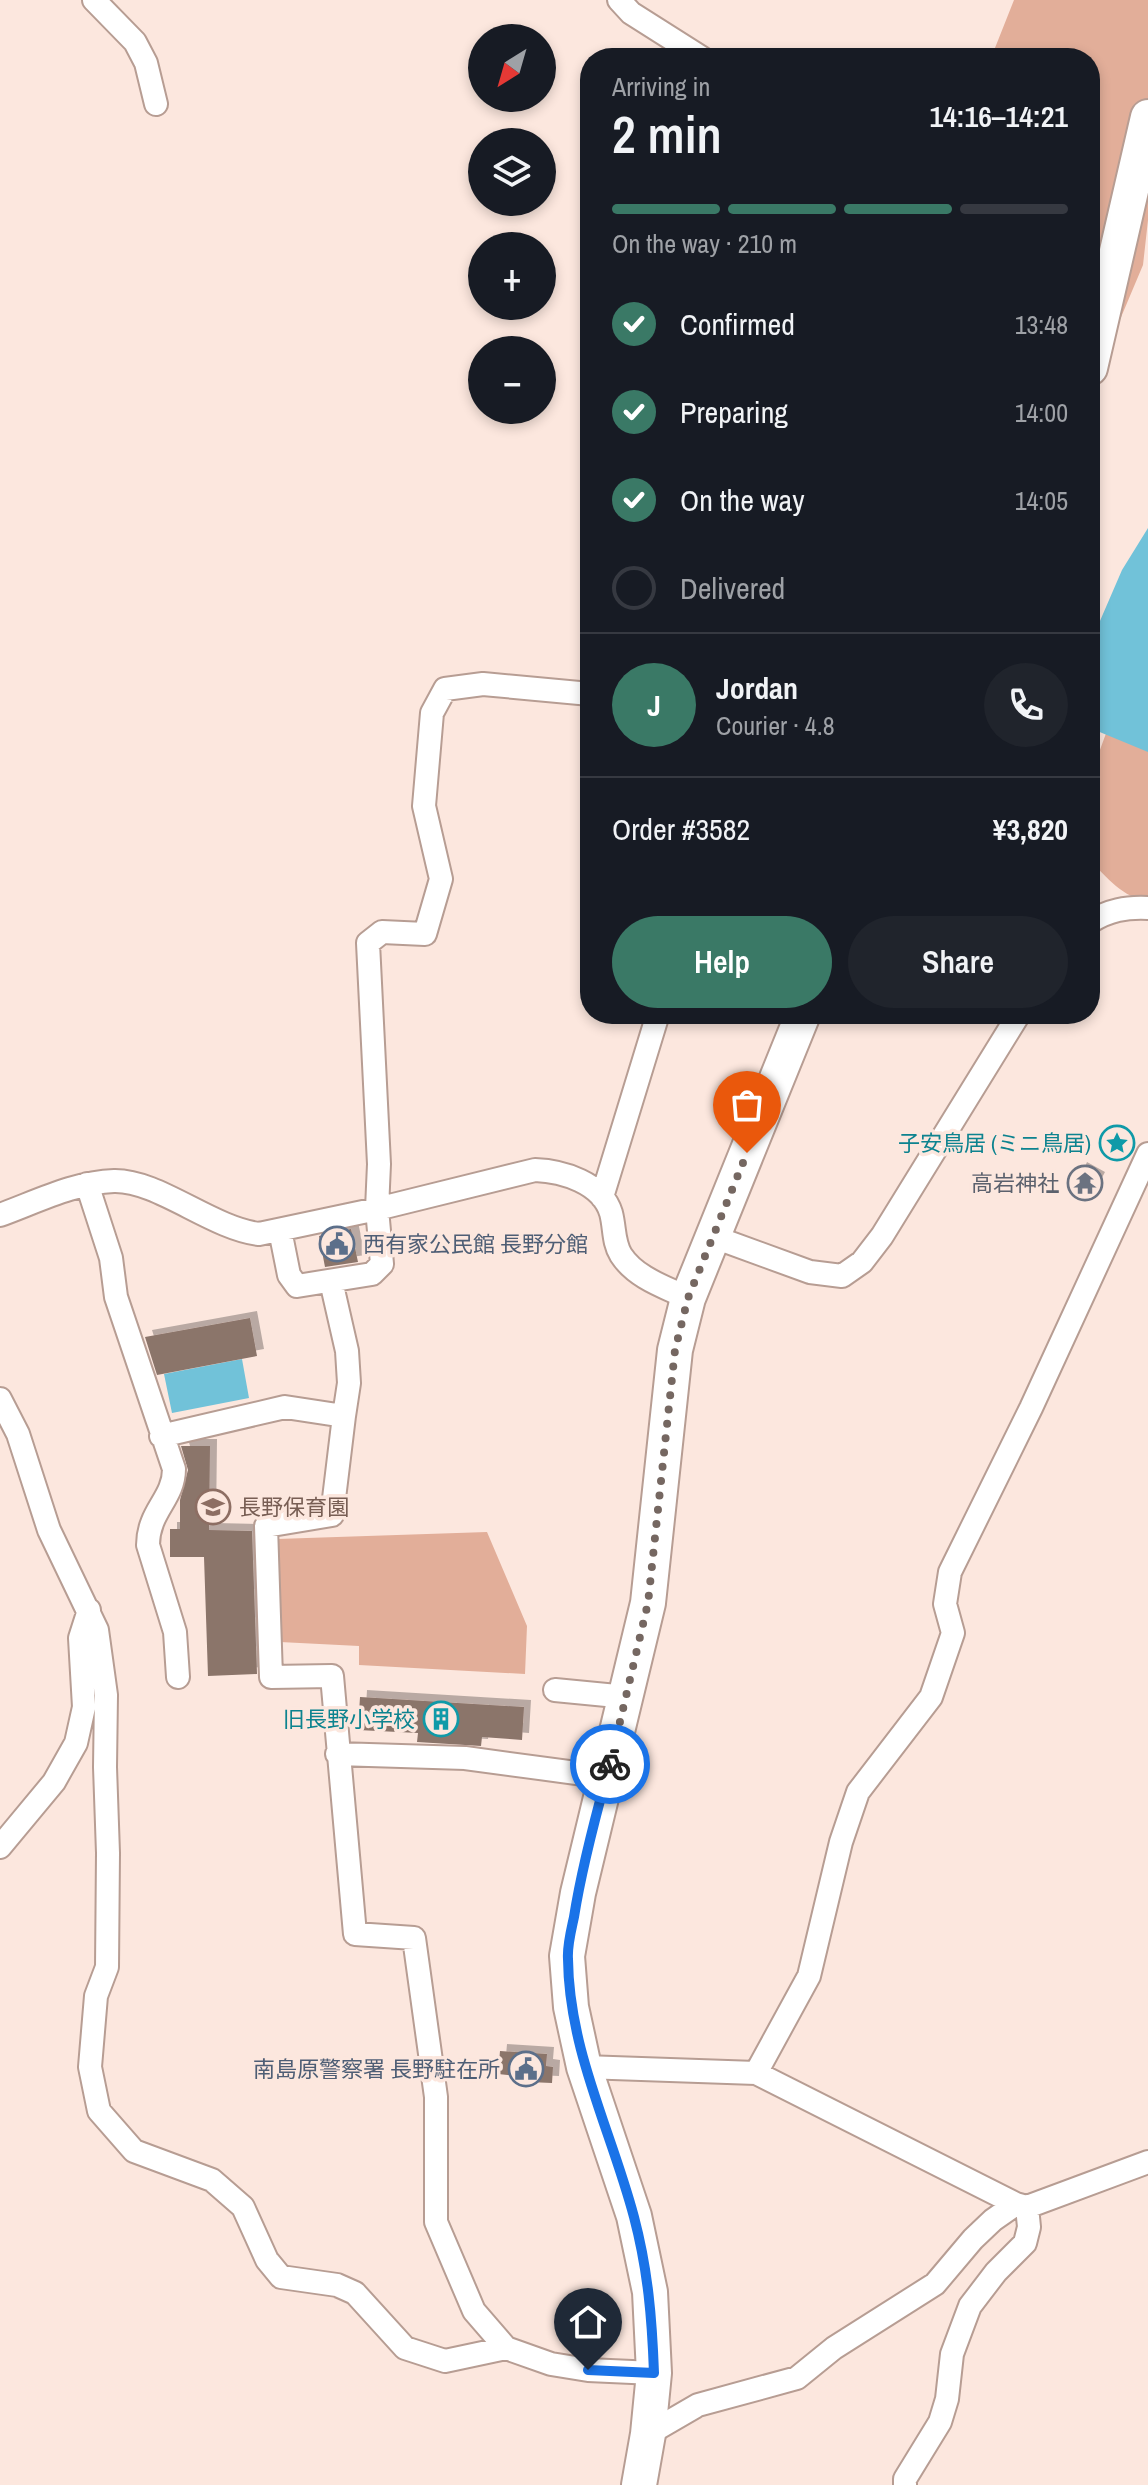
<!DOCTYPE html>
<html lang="en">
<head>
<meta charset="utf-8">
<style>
	:root { --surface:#171b24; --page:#20242c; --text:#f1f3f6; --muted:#9ea1a6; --line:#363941; --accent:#3a7966 }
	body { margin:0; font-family:"Archivo Narrow","Noto Sans JP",sans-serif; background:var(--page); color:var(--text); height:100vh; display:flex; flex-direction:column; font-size:30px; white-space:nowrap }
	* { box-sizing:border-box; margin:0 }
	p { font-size:26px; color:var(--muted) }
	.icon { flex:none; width:44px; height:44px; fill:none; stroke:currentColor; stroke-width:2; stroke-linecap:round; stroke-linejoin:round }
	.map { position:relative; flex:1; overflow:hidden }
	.sheet { position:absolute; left:580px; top:48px; width:520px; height:976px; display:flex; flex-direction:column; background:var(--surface); border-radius:32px; box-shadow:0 4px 12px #0003 }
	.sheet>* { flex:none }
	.needle { width:52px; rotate:217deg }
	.tools { position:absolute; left:468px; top:24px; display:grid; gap:16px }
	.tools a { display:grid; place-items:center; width:88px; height:88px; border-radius:50%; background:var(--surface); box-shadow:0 4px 12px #0003; font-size:40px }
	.pin { position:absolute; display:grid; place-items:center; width:68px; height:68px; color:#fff; margin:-82px -34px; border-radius:50% 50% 50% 0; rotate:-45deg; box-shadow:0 0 8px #0007 }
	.pin .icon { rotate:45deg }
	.courier { position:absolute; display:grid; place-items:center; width:80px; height:80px; margin:-40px; border:6px solid #1a73e8; border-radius:50%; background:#fff; color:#222; box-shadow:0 2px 10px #0007 }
	.summary em { font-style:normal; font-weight:600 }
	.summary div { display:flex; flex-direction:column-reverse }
	.summary { display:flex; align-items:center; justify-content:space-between; height:136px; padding:0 32px }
	h1 { font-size:52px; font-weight:600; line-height:60px }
	.bar { display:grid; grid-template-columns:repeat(4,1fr); gap:12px 8px; align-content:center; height:96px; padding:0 32px }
	.bar i { height:10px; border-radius:6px; background:var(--line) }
	.bar .on { background:var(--accent) }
	.bar p { grid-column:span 4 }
	.line { display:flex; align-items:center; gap:20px; padding:0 32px; border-top:2px solid var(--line) }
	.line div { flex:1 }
	.round { display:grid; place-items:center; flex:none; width:84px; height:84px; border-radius:42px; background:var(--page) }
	ol { padding:0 32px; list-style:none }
	li { display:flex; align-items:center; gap:24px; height:88px }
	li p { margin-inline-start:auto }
	li .icon { padding:8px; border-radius:50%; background:var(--accent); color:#fff; stroke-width:4 }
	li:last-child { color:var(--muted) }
	li i { width:44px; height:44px; border:4px solid var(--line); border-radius:50% }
	.button { display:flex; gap:16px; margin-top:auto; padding:16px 32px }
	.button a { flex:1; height:92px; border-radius:48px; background:var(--accent); color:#fff; font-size:32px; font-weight:600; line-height:92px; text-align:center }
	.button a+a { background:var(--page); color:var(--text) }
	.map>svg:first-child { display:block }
	.green { fill:#e2ae99 }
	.water { fill:#71c2d9 }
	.building { fill:#8b746a; filter:url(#shadow) }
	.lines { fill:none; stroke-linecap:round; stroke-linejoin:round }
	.street-casing { stroke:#b79d93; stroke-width:26 }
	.primary-casing { stroke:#b79d93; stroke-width:38 }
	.street { stroke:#fff; stroke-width:22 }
	.primary { stroke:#fff; stroke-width:34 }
	.done { stroke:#756761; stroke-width:8; stroke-dasharray:0 14.4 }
	.route { stroke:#1a73e8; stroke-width:10 }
	.labels { text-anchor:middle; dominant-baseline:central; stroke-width:7; stroke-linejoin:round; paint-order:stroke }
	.culture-label { font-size:22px; fill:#0d838f; stroke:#fce7de; text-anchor:end }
	.worship-label { font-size:22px; fill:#5b616d; stroke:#fce7de; text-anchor:end }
	.service-label { font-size:22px; fill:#4e5e75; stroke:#fce7de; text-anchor:start }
	.education-label { font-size:22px; fill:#785e54; stroke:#fce7de; text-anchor:start }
</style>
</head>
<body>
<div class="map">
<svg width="1148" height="2485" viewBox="0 0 1148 2485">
	<defs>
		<filter id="shadow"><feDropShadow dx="7" dy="-7" stdDeviation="0" flood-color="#0004"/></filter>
	</defs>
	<rect width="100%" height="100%" fill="#fce7de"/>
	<!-- green -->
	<path class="green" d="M1014 0H1148V220L1143 265 1119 322 1090 359V58H991Z
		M1148 619V902C1123 897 1107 878 1090 860V777Z
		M487 1532 527 1626 525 1674 359 1665V1646L280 1642 277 1539Z"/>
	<!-- water -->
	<path class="water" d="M1148 528V752L1090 728V644L1122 570Z
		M242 1359 249 1398 172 1413 164 1374Z"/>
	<!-- building -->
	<path class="building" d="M1080 1169 1098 1179 1089 1196 1072 1187Z
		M351 1229 358 1262 325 1267 319 1236Z
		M250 1318 257 1356 157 1375 145 1337Z
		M181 1446H210L209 1530 252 1531 257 1674 208 1676 204 1557H170V1529H180V1500L188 1470Z
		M360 1697 524 1707 522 1740 482 1737 481 1746 417 1742 418 1733 358 1730Z
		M500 2051 547 2054 546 2066 553 2067 552 2083 529 2082V2077L498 2074Z"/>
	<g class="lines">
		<!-- street casing -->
		<g class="street-casing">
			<path id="street" d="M94 0 135 42 146 63 156 104
				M619 0 631 13 702 58
				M1090 922C1109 910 1126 907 1148 908
				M87 1184 111 1258 116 1297 174 1469C174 1499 148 1511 148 1545L175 1632 178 1677
				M602 1197 658 1014
				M0 1215C36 1202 75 1182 114 1181 158 1180 211 1228 259 1234L377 1209 535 1170C563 1171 602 1183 611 1213 615 1228 613 1242 621 1255 636 1278 665 1287 688 1298
				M280 1230 289 1275 297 1286 372 1274 382 1264 377 1209 379 1164 368 943 382 932 425 934 441 879 424 806 432 713 445 689 483 684 590 694
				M714 1237 810 1272 842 1276 862 1262 882 1236 1019 1014
				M331 1281 347 1351 349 1383 344 1416
				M0 1399 18 1434 49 1530 97 1630 106 1695 105 1767 108 1853 107 1967 96 1996 90 2067 99 2111 134 2151 212 2180 243 2207 267 2260 281 2277 337 2285 355 2293 405 2348 445 2361 506 2348 551 2364 588 2370 654 2373
				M161 1436 285 1407 344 1416 332 1515 266 1526 271 1677 332 1676 355 1934 414 1938 436 2097V2222L474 2311 506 2348
				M555 1690 627 1697
				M337 1754 465 1758 606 1777
				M0 1847 54 1782 76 1743 84 1707 80 1638 89 1610
				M584 2067 756 2073 1016 2204 1027 2207 1148 2162
				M756 2073 809 1976 841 1842 858 1792 931 1697 953 1633 945 1604 950 1572 1031 1408 1148 1154
				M648 2434 698 2405 797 2378 834 2348 935 2284 973 2239 993 2220 1016 2204
				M905 2485V2479L940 2422 947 2399 952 2354 970 2306 996 2272 1025 2243 1029 2227 1027 2207"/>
		</g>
		<!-- primary casing -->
		<g class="primary-casing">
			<path id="primary" d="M1090 368 1148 117
				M639 2485 648 2434 654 2373 650 2292 634 2216 584 2067 571 2007 567 1956 578 1893 648 1603 675 1350 688 1298 803 1014"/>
		</g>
		<!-- street -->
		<use href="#street" class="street"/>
		<!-- primary -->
		<use href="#primary" class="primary"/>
	</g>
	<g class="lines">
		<!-- done -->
		<path class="done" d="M610 1764 648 1603 675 1350 688 1298 747 1153"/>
		<!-- route -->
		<path class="route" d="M588 2370 654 2373C652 2318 648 2270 634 2217 611 2130 569 2051 568 1959 567 1946 571 1931 574 1917 582 1866 596 1814 610 1764"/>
	</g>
	<!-- icons -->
	<defs>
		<g id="sight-ring" transform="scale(1.8)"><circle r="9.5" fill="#fce7de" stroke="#0f9aa8" stroke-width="1.5"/><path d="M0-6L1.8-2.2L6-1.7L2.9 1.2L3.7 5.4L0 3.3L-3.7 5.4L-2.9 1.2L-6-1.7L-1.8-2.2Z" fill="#0f9aa8"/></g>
		<g id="temple-ring" transform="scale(1.8)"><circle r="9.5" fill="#fce7de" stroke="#6b7280" stroke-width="1.5"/><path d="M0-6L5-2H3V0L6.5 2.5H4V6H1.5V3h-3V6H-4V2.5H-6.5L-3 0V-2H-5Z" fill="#6b7280"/></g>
		<g id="civic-ring" transform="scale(1.8)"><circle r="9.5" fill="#fce7de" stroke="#5c6f8a" stroke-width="1.5"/><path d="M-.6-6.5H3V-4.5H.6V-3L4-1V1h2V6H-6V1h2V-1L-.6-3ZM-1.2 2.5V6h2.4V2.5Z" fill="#5c6f8a"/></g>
		<g id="school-ring" transform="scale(1.8)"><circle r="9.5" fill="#fce7de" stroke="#8d6e63" stroke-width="1.5"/><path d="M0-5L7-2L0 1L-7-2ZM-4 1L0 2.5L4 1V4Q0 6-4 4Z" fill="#8d6e63"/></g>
		<g id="building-ring" transform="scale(1.8)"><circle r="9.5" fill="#fce7de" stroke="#0f9aa8" stroke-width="1.5"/><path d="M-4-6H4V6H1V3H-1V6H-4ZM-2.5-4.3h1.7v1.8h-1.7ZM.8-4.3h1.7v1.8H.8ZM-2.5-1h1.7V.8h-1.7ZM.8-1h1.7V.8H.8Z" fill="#0f9aa8"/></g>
	</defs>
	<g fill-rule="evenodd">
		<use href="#sight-ring" x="1117" y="1143"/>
		<use href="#temple-ring" x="1085" y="1183"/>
		<use href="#civic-ring" x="337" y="1244"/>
		<use href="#school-ring" x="213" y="1507"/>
		<use href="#building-ring" x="441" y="1719"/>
		<use href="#civic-ring" x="526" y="2069"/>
	</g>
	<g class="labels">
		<!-- culture labels -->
		<g class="culture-label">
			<text x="1091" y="1143">子安鳥居 (ミニ鳥居)</text>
			<text x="415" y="1719">旧長野小学校</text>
		</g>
		<!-- worship labels -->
		<g class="worship-label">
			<text x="1059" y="1183">高岩神社</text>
		</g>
		<!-- service labels -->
		<g class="service-label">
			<text x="363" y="1244">西有家公民館 長野分館</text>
			<text x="500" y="2069" text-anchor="end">南島原警察署 長野駐在所</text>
		</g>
		<!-- education labels -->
		<g class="education-label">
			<text x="239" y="1507">長野保育園</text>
		</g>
	</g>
</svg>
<div class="tools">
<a><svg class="needle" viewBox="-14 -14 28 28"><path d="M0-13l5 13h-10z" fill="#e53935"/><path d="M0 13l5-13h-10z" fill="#9ea1a6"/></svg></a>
<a><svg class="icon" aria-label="layers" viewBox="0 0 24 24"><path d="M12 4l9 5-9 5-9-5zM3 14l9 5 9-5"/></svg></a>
<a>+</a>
<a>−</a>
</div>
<div class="pin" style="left:747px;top:1153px;background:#ea580c"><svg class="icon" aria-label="bag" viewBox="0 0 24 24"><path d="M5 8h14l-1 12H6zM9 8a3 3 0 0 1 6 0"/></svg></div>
<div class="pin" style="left:588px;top:2370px;background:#1f2937"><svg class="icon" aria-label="home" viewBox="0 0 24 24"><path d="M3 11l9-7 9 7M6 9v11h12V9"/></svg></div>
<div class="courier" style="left:610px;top:1764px"><svg class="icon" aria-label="bike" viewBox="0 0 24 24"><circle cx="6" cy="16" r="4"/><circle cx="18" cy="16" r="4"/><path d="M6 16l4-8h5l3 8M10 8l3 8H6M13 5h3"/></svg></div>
<section class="sheet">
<div class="summary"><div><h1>2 min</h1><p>Arriving in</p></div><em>14:16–14:21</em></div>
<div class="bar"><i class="on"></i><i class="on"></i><i class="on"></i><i></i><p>On the way · 210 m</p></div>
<ol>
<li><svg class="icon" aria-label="check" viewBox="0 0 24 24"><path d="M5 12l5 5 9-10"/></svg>Confirmed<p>13:48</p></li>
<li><svg class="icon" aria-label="check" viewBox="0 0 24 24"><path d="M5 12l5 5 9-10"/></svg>Preparing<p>14:00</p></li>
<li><svg class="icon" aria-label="check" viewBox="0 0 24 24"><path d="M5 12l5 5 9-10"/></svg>On the way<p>14:05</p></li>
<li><i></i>Delivered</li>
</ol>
<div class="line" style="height:144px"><b class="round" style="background:var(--accent);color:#fff">J</b><div><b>Jordan</b><p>Courier · 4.8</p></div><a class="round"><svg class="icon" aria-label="phone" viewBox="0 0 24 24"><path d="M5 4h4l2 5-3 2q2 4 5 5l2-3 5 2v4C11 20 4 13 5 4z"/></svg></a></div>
<div class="line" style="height:104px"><div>Order #3582</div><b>¥3,820</b></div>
<div class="button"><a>Help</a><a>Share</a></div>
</section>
</div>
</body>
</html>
